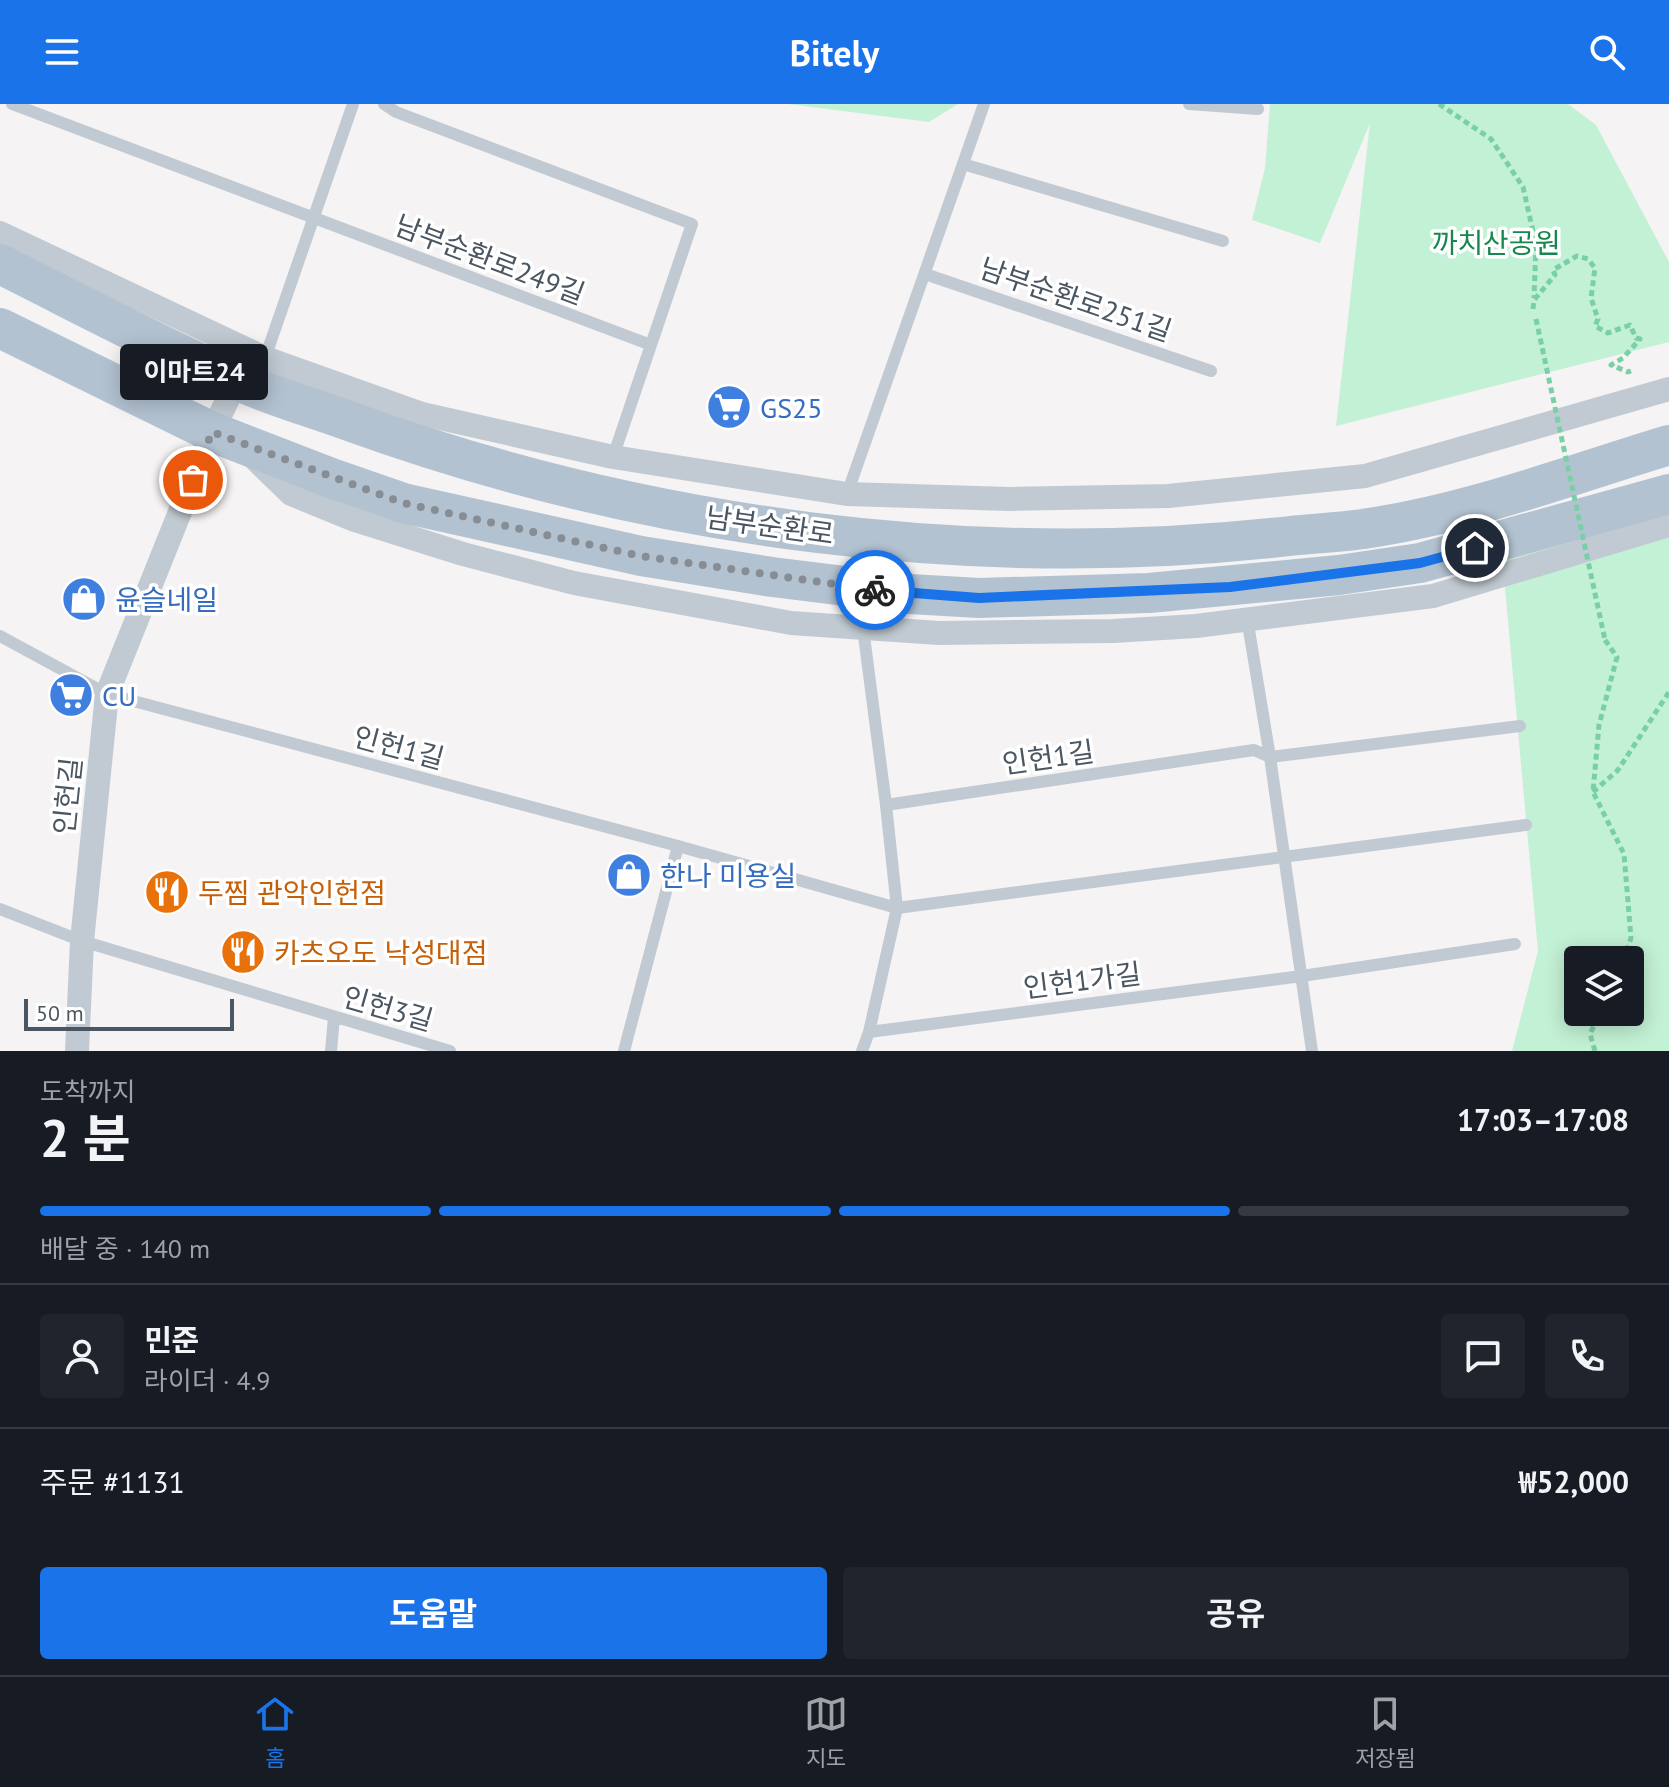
<!DOCTYPE html>
<html lang="ko">
<head>
<meta charset="utf-8">
<style>
	:root { --surface:#171b24; --page:#20242c; --text:#f1f3f6; --muted:#9ea1a6; --line:#363941; --accent:#1a73e8 }
	body { margin:0; font-family:"PT Sans","Noto Sans KR",sans-serif; background:var(--page); color:var(--text); height:100vh; display:flex; flex-direction:column; font-size:30px; white-space:nowrap }
	* { box-sizing:border-box; margin:0 }
	p { font-size:26px; color:var(--muted) }
	.icon { flex:none; width:44px; height:44px; fill:none; stroke:currentColor; stroke-width:2; stroke-linecap:round; stroke-linejoin:round }
	.map { position:relative; height:947px; overflow:hidden }
	.details { display:flex; flex-direction:column; background:var(--surface); flex:1 }
	.details>* { flex:none }
	.buttons { position:absolute; left:1564px; top:842px; display:grid; gap:16px }
	.buttons a { display:grid; place-items:center; width:80px; height:80px; border-radius:8px; background:var(--surface); box-shadow:0 4px 20px #0003; font-size:40px }
	.scale { position:absolute; left:24px; bottom:20px; width:210px; box-sizing:border-box; padding-left:8px; border:4px solid #4a5661; border-top:0; font-size:22px; line-height:28px; white-space:nowrap; color:#4a5661; -webkit-text-stroke:6px #fff; paint-order:stroke }
	.pin { position:absolute; display:grid; place-items:center; width:68px; height:68px; color:#fff; margin:-34px; border:4px solid #fff; border-radius:50%; box-shadow:0 2px 8px #0007 }
	.courier { position:absolute; display:grid; place-items:center; width:80px; height:80px; margin:-40px; border:6px solid #1a73e8; border-radius:50%; background:#fff; color:#222; box-shadow:0 2px 10px #0007 }
	.bubble { position:absolute; height:56px; border-radius:8px; background:var(--surface); box-shadow:0 4px 20px #0003; font-size:26px; font-weight:700; line-height:56px; text-align:center }
	.summary em { font-style:normal; font-weight:700 }
	.summary div { display:flex; flex-direction:column-reverse }
	.summary { display:flex; align-items:center; justify-content:space-between; height:136px; padding:0 40px }
	h1 { font-size:52px; font-weight:700; line-height:60px }
	.bar { display:grid; grid-template-columns:repeat(4,1fr); gap:12px 8px; align-content:center; height:96px; padding:0 40px }
	.bar i { height:10px; border-radius:6px; background:var(--line) }
	.bar .on { background:var(--accent) }
	.bar p { grid-column:span 4 }
	.line { display:flex; align-items:center; gap:20px; padding:0 40px; border-top:2px solid var(--line) }
	.line div { flex:1 }
	.round { display:grid; place-items:center; flex:none; width:84px; height:84px; border-radius:8px; background:var(--page) }
	.action { display:flex; gap:16px; margin-top:auto; padding:16px 40px }
	.action a { flex:1; height:92px; border-radius:8px; background:var(--accent); color:#fff; font-size:32px; font-weight:700; line-height:92px; text-align:center }
	.action a+a { background:var(--page); color:var(--text) }
	header { display:flex; justify-content:space-between; align-items:center; height:104px; padding:0 40px; background:var(--accent); color:#fff; font-size:36px; font-weight:700 }
	.menu { display:flex; justify-content:space-around; align-items:center; height:112px; border-top:2px solid var(--line); background:var(--surface); font-size:22px; color:var(--muted) }
	.menu a { display:grid; justify-items:center; gap:4px }
	.menu .on { color:var(--accent) }
	.map>svg:first-child { display:block }
	.green { fill:#c3f1d5; fill-rule:evenodd }
	.lines { fill:none; stroke-linecap:round; stroke-linejoin:round }
	.path { stroke:#7ad0a6; stroke-width:5; stroke-dasharray:6 4; stroke-linecap:butt }
	.lane { stroke:#c1cad2; stroke-width:12 }
	.street { stroke:#c1cad2; stroke-width:24 }
	.primary { stroke:#b3c2d1; stroke-width:40 }
	.path-bridge { stroke:#7ad0a6; stroke-width:5; stroke-dasharray:6 4; stroke-linecap:butt }
	.done { stroke:#868d94; stroke-width:8; stroke-dasharray:0 14.4 }
	.route { stroke:#1a73e8; stroke-width:10 }
	.labels { text-anchor:middle; dominant-baseline:central; stroke-width:7; stroke-linejoin:round; paint-order:stroke }
	.park-label { font-size:28px; fill:#17864f; stroke:#fff }
	.street-label { font-size:28px; fill:#4a5661; stroke:#fff }
	.shop-label { font-size:28px; fill:#366cbe; stroke:#fff; text-anchor:start }
	.food-label { font-size:28px; fill:#c56008; stroke:#fff; text-anchor:start }
</style>
</head>
<body>
<header><svg class="icon" aria-label="menu" viewBox="0 0 24 24"><path d="M4 6h16M4 12h16M4 18h16"/></svg>Bitely<svg class="icon" aria-label="search" viewBox="0 0 24 24"><circle cx="10" cy="10" r="6"/><path d="M15 15l6 6"/></svg></header>
<div class="map">
<svg width="1669" height="947" viewBox="0 0 1669 947">
	<rect width="100%" height="100%" fill="#f5f3f3"/>
	<!-- green -->
	<path class="green" d="M788 0H958L929 18Z
		M1270 0H1568L1596 21 1669 158V238L1336 322 1370 19 1320 139 1252 116 1265 64Z
		M1669 380V947H1512L1538 847 1500 429ZM1578 856H1630V908H1578Z"/>
	<g class="lines">
		<!-- path -->
		<path class="path" d="M1439 0 1491 35 1523 83 1536 141 1534 194
			M1533 205 1534 196 1555 171 1553 166 1577 152 1588 155 1595 164 1591 194 1598 215 1595 222 1608 229 1630 221 1636 234 1640 235 1623 254 1611 261 1628 268 1631 267
			M1605 536 1617 553 1599 621 1593 688 1624 750 1631 834 1623 856
			M1593 688 1618 666 1669 588
			M1595 947 1590 930 1600 908"/>
		<!-- lane -->
		<path class="lane" d="M12 0 651 241
			M384 0 396 8 692 120 613 353
			M1189 0 1258 5
			M963 60 1223 137
			M925 170 1211 267
			M265 254 353 0
			M847 390 984 0
			M1247 514 1270 653
			M863 524 886 701
			M0 532 107 590 678 742 897 804 1526 721
			M0 805 82 837 450 947
			M869 928 1302 872 1515 840
			M331 947 334 913
			M624 947 678 742
			M862 947 869 928 897 804 886 701 1254 646 1270 653
			M1312 947 1270 653 1520 622"/>
		<!-- street -->
		<path class="street" d="M0 129 265 254 422 310 613 353 847 390 1009 395 1168 392 1365 372 1669 285
			M253 353 291 390 352 415 463 450 574 479 791 519 939 529 1113 527 1196 522 1433 492 1669 421
			M77 947 82 837 107 590 212 328 237 276"/>
		<!-- primary -->
		<path class="primary" d="M0 160C78 199 155 240 234 275 271 292 311 303 349 317 647 425 974 468 1290 432 1318 429 1348 428 1376 423 1476 407 1573 370 1669 341
			M0 224 212 328 331 374 403 399 641 452 772 473 910 490 979 494 1149 489 1339 471 1420 459 1669 390"/>
		<!-- path-bridge -->
		<path class="path-bridge" d="M1536 215 1605 536"/>
	</g>
	<g class="lines">
		<!-- done -->
		<path class="done" d="M193 376 212 328 403 399 641 452 875 486"/>
		<!-- route -->
		<path class="route" d="M875 486 979 494 1230 483 1420 459 1475 444"/>
	</g>
	<!-- icons -->
	<defs>
		<g id="supermarket-disc" transform="scale(2.3)"><circle r="9.5" fill="#3f7fe0" stroke="#fff"/><path d="M-6-5.5h2.5l.6 2H6L4.5 2H-2.5L-4.4-4H-6ZM-1.5 3.2a1.3 1.3 0 1 0 .1 0ZM3 3.2a1.3 1.3 0 1 0 .1 0Z" fill="#fff"/></g>
		<g id="shop-disc" transform="scale(2.3)"><circle r="9.5" fill="#3f7fe0" stroke="#fff"/><path d="M-5-2.5h2.3a2.7 3.5 0 0 1 5.4 0H5L5.5 6h-11ZM-1.5-2.5h3a1.5 2.3 0 0 0-3 0Z" fill="#fff"/></g>
		<g id="restaurant-disc" transform="scale(2.3)"><circle r="9.5" fill="#e8710a" stroke="#fff"/><path d="M-5-6h1v4h1v-4h1v4h1v-4h1v5L-1.5 .5V6h-2V.5L-5-1ZM5-6V6H3V1.5H1.5Q1.5-4 5-6Z" fill="#fff"/></g>
	</defs>
	<g fill-rule="evenodd">
		<use href="#supermarket-disc" x="729" y="303"/>
		<use href="#shop-disc" x="84" y="495"/>
		<use href="#supermarket-disc" x="71" y="591"/>
		<use href="#shop-disc" x="629" y="771"/>
		<use href="#restaurant-disc" x="167" y="788"/>
		<use href="#restaurant-disc" x="243" y="848"/>
	</g>
	<g class="labels">
		<!-- park labels -->
		<g class="park-label">
			<text x="1496" y="138">까치산공원</text>
		</g>
		<!-- street labels -->
		<g class="street-label">
			<text transform="translate(490 155) rotate(21)">남부순환로249길</text>
			<text transform="translate(1076 195) rotate(19)">남부순환로251길</text>
			<text transform="translate(770 421) rotate(8)">남부순환로</text>
			<text transform="translate(399 643) rotate(15)">인헌1길</text>
			<text transform="translate(1048 653) rotate(-8)">인헌1길</text>
			<text transform="translate(67 692) rotate(-84)">인헌길</text>
			<text transform="translate(1082 876) rotate(-7)">인헌1가길</text>
			<text transform="translate(388 904) rotate(16)">인헌3길</text>
		</g>
		<!-- shop labels -->
		<g class="shop-label">
			<text x="760" y="303">GS25</text>
			<text x="115" y="495">윤슬네일</text>
			<text x="102" y="591">CU</text>
			<text x="660" y="771">한나 미용실</text>
		</g>
		<!-- food labels -->
		<g class="food-label">
			<text x="198" y="788">두찜 관악인헌점</text>
			<text x="274" y="848">카츠오도 낙성대점</text>
		</g>
	</g>
</svg>
<div class="buttons">
<a><svg class="icon" aria-label="layers" viewBox="0 0 24 24"><path d="M12 4l9 5-9 5-9-5zM3 14l9 5 9-5"/></svg></a>
</div>
<div class="scale">50 m</div>
<div class="pin" style="left:193px;top:376px;background:#ea580c"><svg class="icon" aria-label="bag" viewBox="0 0 24 24"><path d="M5 8h14l-1 12H6zM9 8a3 3 0 0 1 6 0"/></svg></div>
<div class="pin" style="left:1475px;top:444px;background:#1f2937"><svg class="icon" aria-label="home" viewBox="0 0 24 24"><path d="M3 11l9-7 9 7M6 9v11h12V9"/></svg></div>
<div class="courier" style="left:875px;top:486px"><svg class="icon" aria-label="bike" viewBox="0 0 24 24"><circle cx="6" cy="16" r="4"/><circle cx="18" cy="16" r="4"/><path d="M6 16l4-8h5l3 8M10 8l3 8H6M13 5h3"/></svg></div>
<div class="bubble" style="left:120px;top:240px;width:148px">이마트24</div>
</div>
<section class="details">
<div class="summary"><div><h1>2 분</h1><p>도착까지</p></div><em>17:03–17:08</em></div>
<div class="bar"><i class="on"></i><i class="on"></i><i class="on"></i><i></i><p>배달 중 · 140 m</p></div>
<div class="line" style="height:144px"><a class="round"><svg class="icon" aria-label="person" viewBox="0 0 24 24"><circle cx="12" cy="8" r="4"/><path d="M4 21q1-7 8-7t8 7"/></svg></a><div><b>민준</b><p>라이더 · 4.9</p></div><a class="round"><svg class="icon" aria-label="chat" viewBox="0 0 24 24"><path d="M4 5h16v11H9l-5 4z"/></svg></a><a class="round"><svg class="icon" aria-label="phone" viewBox="0 0 24 24"><path d="M5 4h4l2 5-3 2q2 4 5 5l2-3 5 2v4C11 20 4 13 5 4z"/></svg></a></div>
<div class="line" style="height:104px"><div>주문 #1131</div><b>₩52,000</b></div>
<div class="action"><a>도움말</a><a>공유</a></div>
</section>
<nav class="menu">
<a class="on"><svg class="icon" aria-label="home" viewBox="0 0 24 24"><path d="M3 11l9-7 9 7M6 9v11h12V9"/></svg>홈</a>
<a><svg class="icon" aria-label="map" viewBox="0 0 24 24"><path d="M3 6l6-2 6 2 6-2v14l-6 2-6-2-6 2zM9 4v14M15 6v14"/></svg>지도</a>
<a><svg class="icon" aria-label="saved" viewBox="0 0 24 24"><path d="M7 4h10v16l-5-4-5 4z"/></svg>저장됨</a>
</nav>
</body>
</html>
